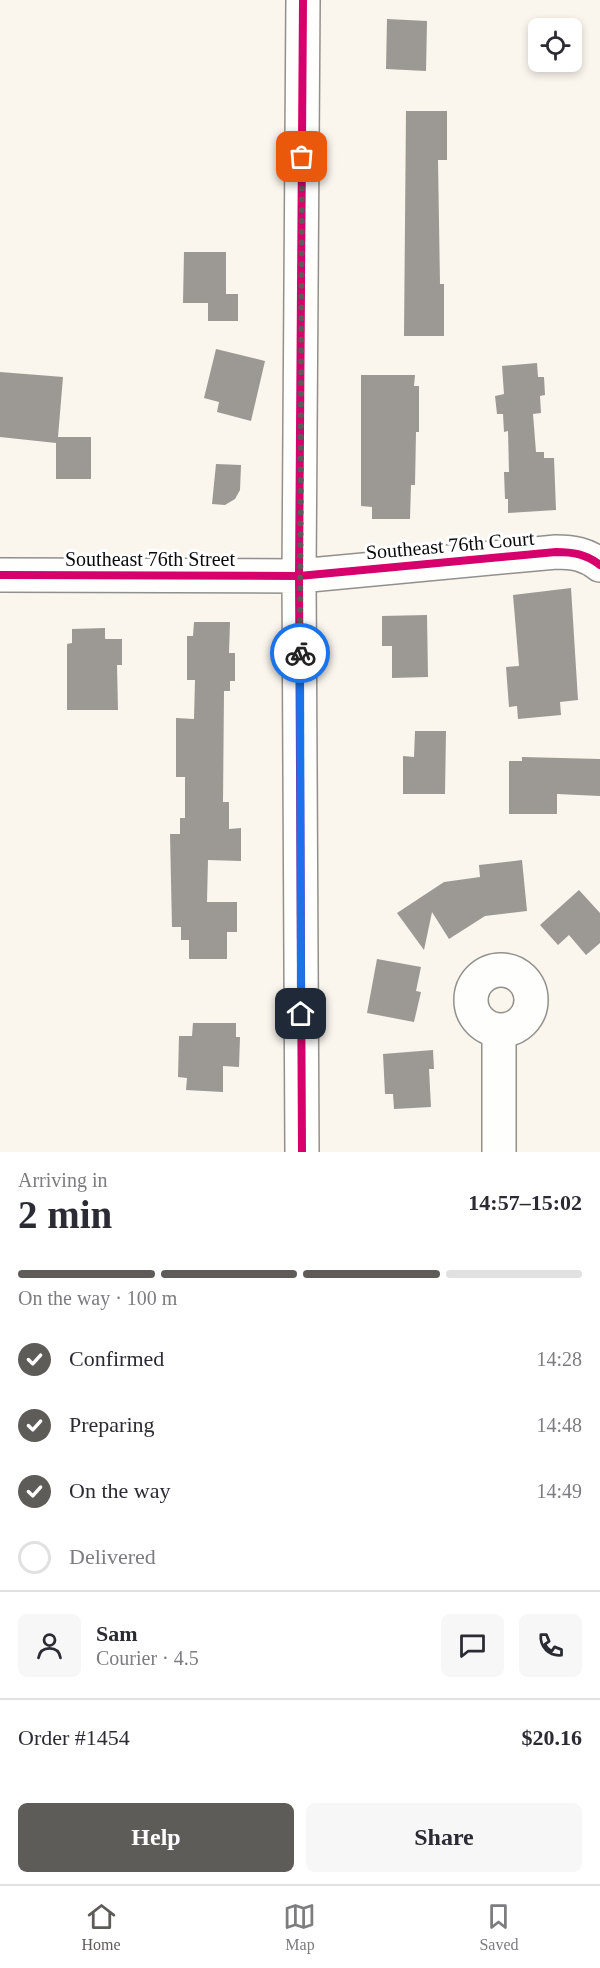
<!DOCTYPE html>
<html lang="en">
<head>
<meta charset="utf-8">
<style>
	:root { --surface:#fff; --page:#f7f7f7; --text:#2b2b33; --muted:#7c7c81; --line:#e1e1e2; --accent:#5e5c59 }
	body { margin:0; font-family:"Times New Roman",serif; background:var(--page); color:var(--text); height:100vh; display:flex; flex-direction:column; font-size:22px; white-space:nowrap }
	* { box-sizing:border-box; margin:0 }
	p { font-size:20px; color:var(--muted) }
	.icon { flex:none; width:33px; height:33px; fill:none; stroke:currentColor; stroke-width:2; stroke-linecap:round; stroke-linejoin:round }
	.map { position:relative; height:1152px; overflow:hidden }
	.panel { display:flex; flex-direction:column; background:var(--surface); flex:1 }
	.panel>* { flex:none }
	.tools { position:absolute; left:528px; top:18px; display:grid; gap:12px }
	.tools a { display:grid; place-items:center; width:54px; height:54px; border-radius:9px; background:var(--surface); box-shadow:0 3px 9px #0003; font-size:30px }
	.pin { position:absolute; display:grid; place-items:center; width:51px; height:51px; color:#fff; margin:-26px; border-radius:12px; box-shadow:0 3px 9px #0006 }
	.courier { position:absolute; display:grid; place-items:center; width:60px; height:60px; margin:-30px; border:4px solid #1a73e8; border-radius:50%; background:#fff; color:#222; box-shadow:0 2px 8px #0007 }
	.headline em { font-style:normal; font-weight:700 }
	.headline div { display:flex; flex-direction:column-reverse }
	.headline { display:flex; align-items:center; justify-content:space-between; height:102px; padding:0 18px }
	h1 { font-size:39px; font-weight:700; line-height:45px }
	.bar { display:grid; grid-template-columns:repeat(4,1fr); gap:9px 6px; align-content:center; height:72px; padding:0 18px }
	.bar i { height:8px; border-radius:4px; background:var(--line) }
	.bar .on { background:var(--accent) }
	.bar p { grid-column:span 4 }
	.line { display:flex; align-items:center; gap:15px; padding:0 18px; border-top:2px solid var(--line) }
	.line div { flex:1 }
	.round { display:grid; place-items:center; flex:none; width:63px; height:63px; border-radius:9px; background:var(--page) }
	ol { padding:0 18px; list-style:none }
	li { display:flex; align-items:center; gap:18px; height:66px }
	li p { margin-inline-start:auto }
	li .icon { padding:6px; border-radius:50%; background:var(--accent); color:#fff; stroke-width:4 }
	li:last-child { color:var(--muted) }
	li i { width:33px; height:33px; border:3px solid var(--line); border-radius:50% }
	.button { display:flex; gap:12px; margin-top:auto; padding:12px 18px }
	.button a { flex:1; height:69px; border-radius:9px; background:var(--accent); color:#fff; font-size:24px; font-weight:700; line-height:69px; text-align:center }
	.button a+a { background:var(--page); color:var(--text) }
	.tab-bar { display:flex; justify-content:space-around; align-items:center; height:84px; border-top:2px solid var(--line); background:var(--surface); font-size:16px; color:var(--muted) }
	.tab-bar a { display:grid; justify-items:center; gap:3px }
	.tab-bar .on { color:var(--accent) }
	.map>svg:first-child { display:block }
	.building { fill:#9c9894 }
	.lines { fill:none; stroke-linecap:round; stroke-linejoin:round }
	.minor-casing { stroke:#92908c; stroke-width:36 }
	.minor { stroke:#fefefc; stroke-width:33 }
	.cycleway-casing { stroke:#fff; stroke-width:11 }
	.cycleway { stroke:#d6006c; stroke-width:8 }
	.done { stroke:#5e5c59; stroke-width:6; stroke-dasharray:0 10.8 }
	.route { stroke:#1a73e8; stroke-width:8 }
	.labels { text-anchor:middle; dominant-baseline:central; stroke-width:6; stroke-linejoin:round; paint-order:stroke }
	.street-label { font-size:20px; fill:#0a0a0a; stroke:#fff }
</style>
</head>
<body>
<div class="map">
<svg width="600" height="1152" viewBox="0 0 600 1152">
	<rect width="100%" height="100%" fill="#faf5ed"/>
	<!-- building -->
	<path class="building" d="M387 19 427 21 426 71 386 69Z
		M406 111H447V160H438L440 284H444V336H404Z
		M184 252H226V294H238V321H208V303H183Z
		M216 349 265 361 251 421 217 412 219 402 204 398Z
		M537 363 538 377H544L545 395 540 396 541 413 533 414 536 452H544V458H554L556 510 508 513V499H505L504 472H509L508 431 504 432 503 414H497L495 396 504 394 502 366Z
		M0 372 63 377 58 437H91V479H56V443L0 437Z
		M361 375H415L414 386H419V432H416L415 485H411L410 519H372V507L361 506Z
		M216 464 241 465 240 490 235 499 225 505 212 504Z
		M571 588 578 700 560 702 561 715 518 719 517 706 509 707 506 667 519 666 513 595Z
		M427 615 428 677 392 678V646H382V616Z
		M194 622H230L229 653H235V681H230V691H224L223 802H229V829L241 828V861L208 860 207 902H237V932H227V959H189V940H181V927H172L170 834H180V818H185V777H176V718L194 719 195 680H187V636H193Z
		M105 628V639H122V665H117L118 710H67V644L72 643V629Z
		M415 731H446L445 794H403V756L414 757Z
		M522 757 600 759V796L557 794V814H509V761H522Z
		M522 860 527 911 485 916 449 939 432 912 424 950 397 913 444 882 480 877 479 865Z
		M579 890 600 913V943L586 955 569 935 558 945 540 925Z
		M377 959 421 967 416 991 421 992 414 1022 367 1013Z
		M193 1023H236V1037H240L239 1067 223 1066V1092L186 1090 187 1078 178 1077 179 1036H192Z
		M433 1050 434 1069H429L431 1107 394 1109 393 1094H385L383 1054Z"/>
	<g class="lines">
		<!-- minor casing -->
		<g class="minor-casing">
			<path id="minor" d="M0 575 299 576 556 552C573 552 586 554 600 565
				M471 1000a30 30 0 1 1 60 0a30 30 0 1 1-60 0Z
				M302 1152 299 576 303 0
				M499 1152V1030"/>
		</g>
		<!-- minor -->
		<use href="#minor" class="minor"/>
		<!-- cycleway casing -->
		<g class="cycleway-casing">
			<path id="cycleway" d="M0 575 299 576 556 552C573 552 586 554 600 565
				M302 1152 299 576 303 0"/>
		</g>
		<!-- cycleway -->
		<use href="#cycleway" class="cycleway"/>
	</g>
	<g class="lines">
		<!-- done -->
		<path class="done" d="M300 653 302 157"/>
		<!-- route -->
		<path class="route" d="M300 653 301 1014"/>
	</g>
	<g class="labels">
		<!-- street labels -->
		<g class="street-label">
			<text transform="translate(450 545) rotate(-5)">Southeast 76th Court</text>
			<text x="150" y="559">Southeast 76th Street</text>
		</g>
	</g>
</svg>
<div class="tools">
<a><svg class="icon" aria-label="locate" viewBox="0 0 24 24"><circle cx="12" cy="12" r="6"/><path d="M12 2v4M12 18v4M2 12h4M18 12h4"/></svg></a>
</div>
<div class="pin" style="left:302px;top:157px;background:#ea580c"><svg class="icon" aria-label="bag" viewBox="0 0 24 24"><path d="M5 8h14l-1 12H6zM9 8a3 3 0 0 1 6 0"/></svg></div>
<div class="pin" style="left:301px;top:1014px;background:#1f2937"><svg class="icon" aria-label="home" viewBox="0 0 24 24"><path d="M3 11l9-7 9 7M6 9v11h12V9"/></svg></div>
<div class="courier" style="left:300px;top:653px"><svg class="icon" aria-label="bike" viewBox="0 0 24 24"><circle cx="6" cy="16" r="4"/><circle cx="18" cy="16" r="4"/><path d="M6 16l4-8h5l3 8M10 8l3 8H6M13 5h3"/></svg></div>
</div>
<section class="panel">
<div class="headline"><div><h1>2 min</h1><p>Arriving in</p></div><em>14:57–15:02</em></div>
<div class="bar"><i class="on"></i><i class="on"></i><i class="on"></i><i></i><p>On the way · 100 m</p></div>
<ol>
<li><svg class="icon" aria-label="check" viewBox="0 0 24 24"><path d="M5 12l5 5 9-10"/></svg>Confirmed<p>14:28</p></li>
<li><svg class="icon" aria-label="check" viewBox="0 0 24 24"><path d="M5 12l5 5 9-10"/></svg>Preparing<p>14:48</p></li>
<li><svg class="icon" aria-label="check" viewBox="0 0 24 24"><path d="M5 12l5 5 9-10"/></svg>On the way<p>14:49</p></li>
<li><i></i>Delivered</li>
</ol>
<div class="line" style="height:108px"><a class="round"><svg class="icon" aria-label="person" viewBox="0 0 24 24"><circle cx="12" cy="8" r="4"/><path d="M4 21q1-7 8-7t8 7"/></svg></a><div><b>Sam</b><p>Courier · 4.5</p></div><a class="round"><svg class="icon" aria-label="chat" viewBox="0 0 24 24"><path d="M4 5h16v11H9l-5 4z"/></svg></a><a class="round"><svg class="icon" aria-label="phone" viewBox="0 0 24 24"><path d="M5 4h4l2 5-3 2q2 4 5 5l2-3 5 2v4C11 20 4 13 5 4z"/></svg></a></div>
<div class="line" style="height:78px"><div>Order #1454</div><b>$20.16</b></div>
<div class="button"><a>Help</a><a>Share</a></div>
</section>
<nav class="tab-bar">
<a class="on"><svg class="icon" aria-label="home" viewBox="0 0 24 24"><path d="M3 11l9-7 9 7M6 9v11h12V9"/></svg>Home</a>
<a><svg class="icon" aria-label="map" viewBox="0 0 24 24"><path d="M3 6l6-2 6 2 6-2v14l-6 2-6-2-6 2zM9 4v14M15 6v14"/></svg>Map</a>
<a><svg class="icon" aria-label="saved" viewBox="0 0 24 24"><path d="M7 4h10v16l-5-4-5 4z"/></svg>Saved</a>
</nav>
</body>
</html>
